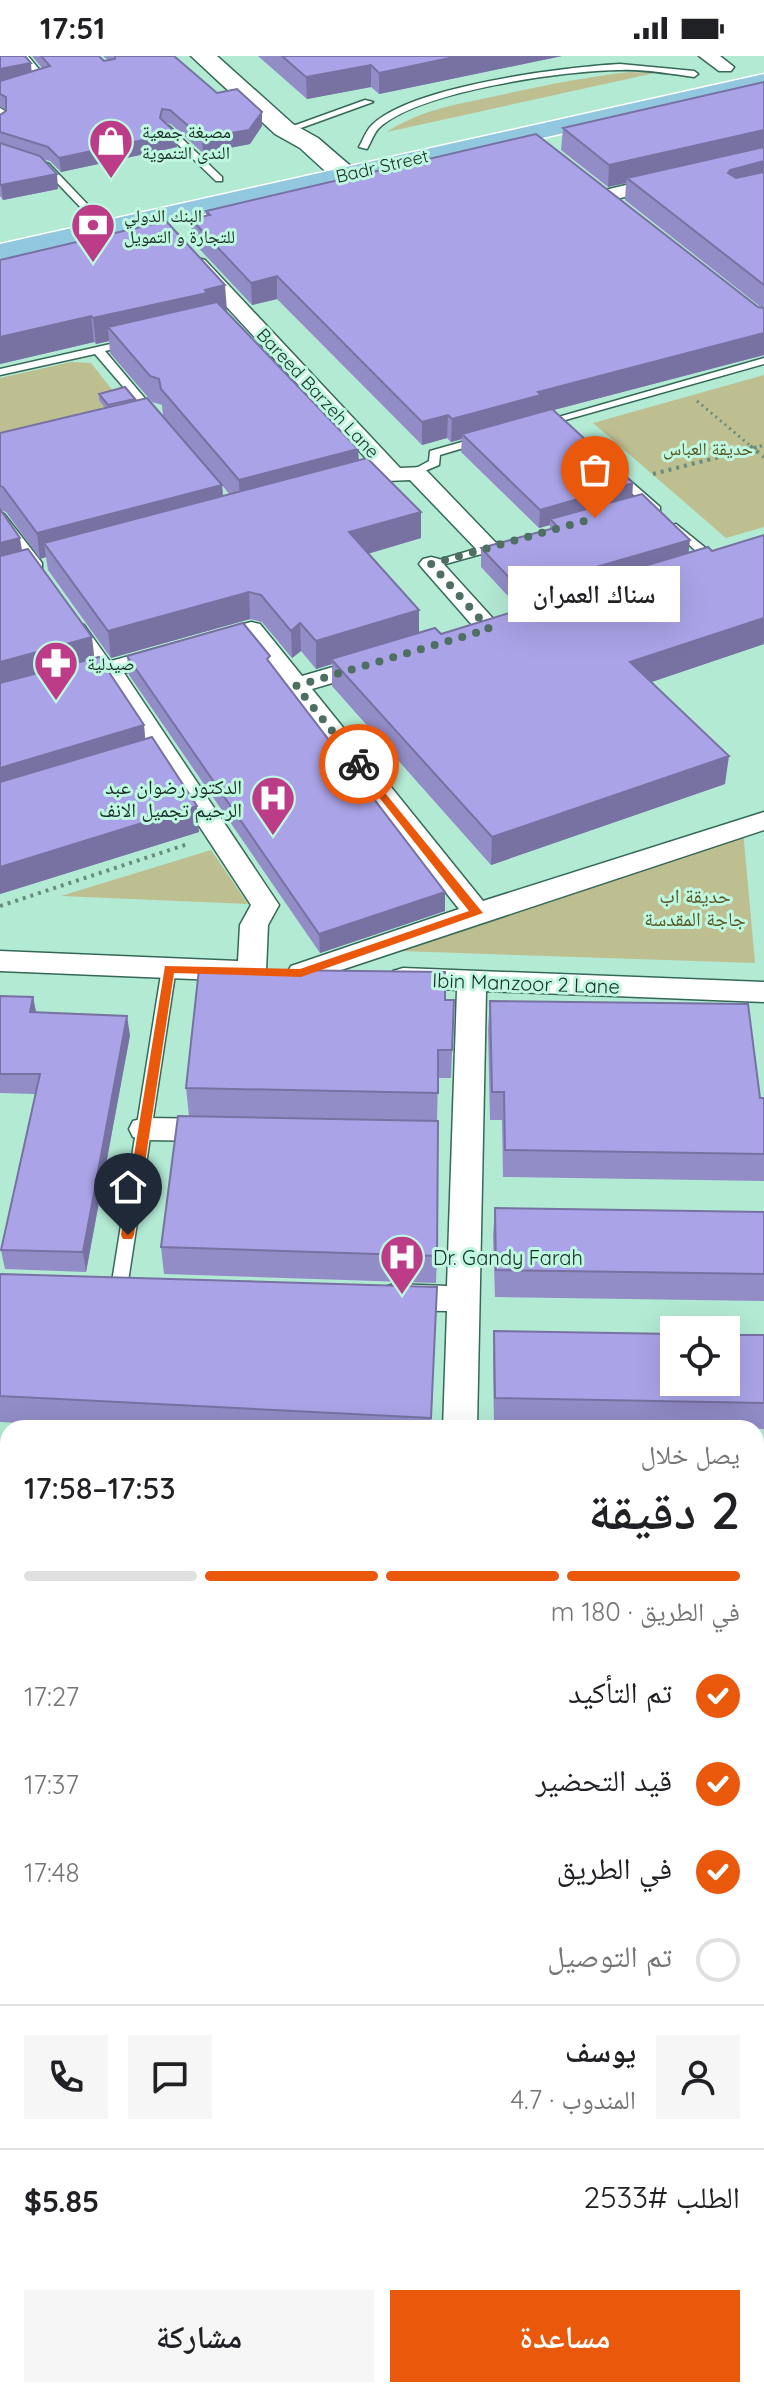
<!DOCTYPE html>
<html lang="ar">
<head>
<meta charset="utf-8">
<style>
	:root { --surface:#fff; --page:#f6f6f6; --text:#202124; --muted:#757577; --line:#e0e0e0; --accent:#ea580c }
	body { margin:0; font-family:Quicksand,"Noto Naskh Arabic",sans-serif; background:var(--page); color:var(--text); direction:rtl; height:100vh; display:flex; flex-direction:column; font-size:30px; white-space:nowrap }
	* { box-sizing:border-box; margin:0 }
	p { font-size:26px; color:var(--muted) }
	.icon { flex:none; width:44px; height:44px; fill:none; stroke:currentColor; stroke-width:2; stroke-linecap:round; stroke-linejoin:round }
	.map { position:relative; flex:1; overflow:hidden; direction:ltr }
	.panel { position:absolute; left:0px; top:1364px; width:764px; height:978px; display:flex; flex-direction:column; background:var(--surface); border-radius:24px 24px 0 0; box-shadow:0 8px 32px #0002; direction:rtl }
	.panel>* { flex:none }
	.buttons { position:absolute; left:660px; top:1260px; display:grid; gap:16px }
	.buttons a { display:grid; place-items:center; width:80px; height:80px; border-radius:0px; background:var(--surface); box-shadow:0 8px 32px #0002; font-size:40px }
	.pin { position:absolute; display:grid; place-items:center; width:68px; height:68px; color:#fff; margin:-82px -34px; border-radius:50% 50% 50% 0; rotate:-45deg; box-shadow:0 0 8px #0007 }
	.pin .icon { rotate:45deg }
	.courier { position:absolute; display:grid; place-items:center; width:80px; height:80px; margin:-40px; border:6px solid #ea580c; border-radius:50%; background:#fff; color:#222; box-shadow:0 2px 10px #0007 }
	.bubble { position:absolute; height:56px; border-radius:0px; background:var(--surface); box-shadow:0 8px 32px #0002; font-size:26px; font-weight:600; line-height:56px; text-align:center; direction:rtl }
	.head em { font-style:normal; font-weight:600 }
	.head div { display:flex; flex-direction:column-reverse }
	.head { display:flex; align-items:center; justify-content:space-between; height:136px; padding:0 24px }
	h1 { font-size:52px; font-weight:600; line-height:60px }
	.bar { display:grid; grid-template-columns:repeat(4,1fr); gap:12px 8px; align-content:center; height:96px; padding:0 24px }
	.bar i { height:10px; border-radius:6px; background:var(--line) }
	.bar .current { background:var(--accent) }
	.bar p { grid-column:span 4 }
	.line { display:flex; align-items:center; gap:20px; padding:0 24px; border-top:2px solid var(--line) }
	.line div { flex:1 }
	.round { display:grid; place-items:center; flex:none; width:84px; height:84px; border-radius:0px; background:var(--page) }
	ol { padding:0 24px; list-style:none }
	li { display:flex; align-items:center; gap:24px; height:88px }
	li p { margin-inline-start:auto }
	li .icon { padding:8px; border-radius:50%; background:var(--accent); color:#fff; stroke-width:4 }
	li:last-child { color:var(--muted) }
	li i { width:44px; height:44px; border:4px solid var(--line); border-radius:50% }
	.cta { display:flex; gap:16px; margin-top:auto; padding:16px 24px }
	.cta a { flex:1; height:92px; border-radius:0px; background:var(--accent); color:#fff; font-size:32px; font-weight:600; line-height:92px; text-align:center }
	.cta a+a { background:var(--page); color:var(--text) }
	.status { display:flex; justify-content:space-between; align-items:center; height:56px; padding:0 40px; background:var(--surface); direction:ltr }
	.status svg { height:22px; fill:currentColor }
	.map>svg:first-child { display:block }
	.green { fill:#bebf91 }
	.lines { fill:none; stroke-linecap:round; stroke-linejoin:round }
	.lane-casing { stroke:#356957; stroke-width:3 }
	.street-casing { stroke:#356957; stroke-width:3 }
	.secondary-casing { stroke:#356957; stroke-width:3 }
	.primary-casing { stroke:#fff; stroke-width:3 }
	.path-far1 { stroke:#668d7d; stroke-width:3; stroke-dasharray:2 4; stroke-linecap:butt }
	.path { stroke:#668d7d; stroke-width:4; stroke-dasharray:3 5; stroke-linecap:butt }
	.lane { fill:#fff; fill-rule:evenodd }
	.street { fill:#fff; fill-rule:evenodd }
	.secondary { fill:#fff; fill-rule:evenodd }
	.primary { fill:#91c8df; fill-rule:evenodd }
	.wall { fill:#928cc7; fill-rule:evenodd }
	.shaded-wall { fill:#7772a2 }
	.building { fill:#aaa3e7; stroke:#7772a2; stroke-width:2 }
	.route { fill:#ea580c }
	.done { stroke:#4e6f62; stroke-width:8; stroke-dasharray:0 14.4 }
	.labels { text-anchor:middle; dominant-baseline:central; stroke-width:6; stroke-linejoin:round; paint-order:stroke }
	.far-poi-label { font-size:18px; fill:#172d25; stroke:#c0f7e1; text-anchor:start }
	.far-street-label { font-size:18px; fill:#172d25; stroke:#c0f7e1 }
	.far-park-label { font-size:18px; fill:#57571f; stroke:#c0f7e1 }
	.poi-label { font-size:20px; fill:#172d25; stroke:#c0f7e1; text-anchor:end }
	.park-label { font-size:20px; fill:#57571f; stroke:#c0f7e1 }
	.street-label { font-size:20px; fill:#172d25; stroke:#c0f7e1 }
</style>
</head>
<body>
<div class="status"><b>17:51</b><svg viewBox="0 0 49 12"><path d="M0 12V9h3v3zM5 12V6h3v6zM10 12V3h3v9zM15 12V0h3v12zM26 1h20v11H26zM47 4h2v5h-2z"/></svg></div>
<div class="map">
<svg width="764" height="2341" viewBox="0 0 764 2341">
	<rect width="100%" height="100%" fill="#b3ead4"/>
	<!-- green -->
	<path class="green" d="M630 16 655 17 387 76C420 54 458 48 496 40 541 30 585 21 630 16Z
		M71 306 91 307 117 340 100 344 107 354 0 380V322Z
		M764 319V471L726 482 593 367Z
		M743 774 755 907 400 895Z
		M211 794 248 848 61 840Z"/>
	<g class="lines">
		<!-- lane casing -->
		<g class="lane-casing">
			<path id="lane" d="M19 0H28L48 24 0 36V30L38 23Z
				M620 8 694 15 698 18 694 21C670 18 645 13 621 14 567 14 418 35 379 72 374 77 371 86 367 93L359 91C363 84 366 75 371 70 409 30 565 11 620 8Z
				M365 44 373 46 301 72 293 70Z
				M0 52 5 55V69L0 72Z
				M163 70H169L222 121V125H216L163 74Z
				M0 91 49 108 92 153 84 155 43 112 0 97Z
				M128 284 132 285V289L105 295 158 358V362H150L95 298 0 319V313Z
				M764 302V308L544 370 534 368Z
				M483 380 487 381V385L440 399 439 409 415 419 409 416 429 405 430 395Z
				M612 416H620L660 451V455H652L612 420Z
				M0 457 4 458 42 507V513H34L0 468Z
				M676 468 718 502V508H710L672 473V469Z
				M499 486 503 488V492L431 512 425 508Z
				M80 568 84 569 113 610V616H105L74 572Z
				M169 907 176 912 127 1232 125 1236H113L111 1232 162 912Z"/>
		</g>
		<!-- street casing -->
		<g class="street-casing">
			<path id="street" d="M699 0H720L734 11 731 15H719Z
				M667 119 674 121 677 125 674 129 604 146 594 140 597 136Z
				M198 202 205 204 400 412 423 411 497 488 501 493 497 498H481L410 424 387 425 191 212 188 208 191 204Z
				M431 501 439 503 498 568 501 573 498 578H480L423 513 419 508 423 503Z
				M251 566 260 568 302 620 374 599 383 602 387 607 383 612 312 633 483 845 764 756V774L311 924 301 927 291 924 287 917 291 910 459 853 245 582 124 617 279 849 268 869 266 915 262 922 241 925 0 915V895L238 905 240 869 251 849 103 623 0 652V636Z
				M403 912 764 926V946L486 935 477 1372H443L447 1255 394 1254 382 1250 378 1241 382 1232 394 1228 447 1230 457 934 393 929 389 922 393 915Z
				M144 1062 220 1063 231 1066 235 1074 231 1082 220 1085 144 1084 133 1081 129 1073 133 1065Z
				M756 1833H764V1871H756Z
				M0 1926H8V1966H0Z
				M756 2258H764V2304H756Z
				M118 2334H175L172 2341H115Z
				M235 2334H281L280 2341H234Z
				M565 2334H611V2341H565Z"/>
		</g>
		<!-- secondary casing -->
		<g class="secondary-casing">
			<path id="secondary" d="M191 0H217L293 68 318 82 354 113 358 119 354 125H336L300 92 275 78Z"/>
		</g>
		<!-- primary casing -->
		<g class="primary-casing">
			<path id="primary" d="M764 18V32L0 204V188Z
				M0 1421H8V1461H0Z
				M756 1451H764V1493H756Z
				M0 1481H8V1523H0Z
				M756 1512H764V1556H756Z"/>
		</g>
		<!-- path-far1 -->
		<path class="path-far1" d="M697 345 753 392
			M754 392 764 389"/>
		<!-- path -->
		<path class="path" d="M750 390 764 401
			M653 418 762 390
			M0 850 188 788"/>
		<!-- lane -->
		<use href="#lane" class="lane"/>
		<!-- street -->
		<use href="#street" class="street"/>
		<!-- secondary -->
		<use href="#secondary" class="secondary"/>
		<!-- primary -->
		<use href="#primary" class="primary"/>
	</g>
	<!-- wall -->
	<path class="wall" d="M0 0 32 15 42 12 32 0H99L104 5 108 4 103 0H174L217 37 262 56V70L250 88 203 97 171 68 165 67 177 91 61 116 50 105 42 103 58 133 3 144 0 140V59L6 54 0 51Z
		M258 0H562L379 38 371 31 307 43Z
		M764 26V299L553 354 632 440 689 497 712 495 764 479V588L651 626 725 728 491 809 332 630V608L316 613 301 595 292 602 262 566 250 563 111 602 48 514 46 501 40 503 6 456 1 454 22 494 94 602 144 669 145 683 199 776 0 838V377L105 352 99 344V338L135 343V345L163 360 162 349 152 346 110 297 109 285 96 288 94 286 0 308V204L227 255H225L358 393 359 404 421 482 368 498 419 554V577L441 578 536 549V547L519 552 481 511V492L550 473V469L539 472 461 396 462 383 451 386 447 382 422 389 277 243 252 249 192 185 191 163 206 160V155L762 252 625 144 626 127 608 131 561 94 563 72ZM222 429 229 438 223 440Z
		M127 600 270 607 445 855 320 897 129 619Z
		M0 940 33 941 36 956 130 979 86 1216 5 1213 1 1194 35 1038 0 1037Z
		M445 944H454L451 1022H438L437 1065 189 1060 186 1032Z
		M490 945 760 1042H764V1125L503 1121 502 1064H490L488 973Z
		M495 1152 764 1156V1245L495 1241 493 1180Z
		M161 1191 437 1200 436 1227 164 1218Z
		M0 1218 437 1231 431 1372H118L0 1366Z
		M494 1275 764 1279V1373L494 1369 493 1302Z
		M756 1578 764 1579V1679H756Z
		M756 1723H764V1830L756 1831Z
		M756 1940H764V2232H756Z
		M0 1965 8 1966V2290H0Z
		M717 2334H756L764 2341H717Z"/>
	<!-- shaded-wall -->
	<path class="shaded-wall" d="M459 0H562L379 38V17Z
		M31 7 32 21 0 28V13Z
		M371 9V31L307 43 306 21Z
		M262 56V70L250 88 203 97 202 82Z
		M764 74V95L627 122 626 127 608 131 609 109Z
		M176 77 177 91 61 116 59 102Z
		M764 105V126L727 135 728 117 730 114Z
		M57 118 58 133 3 144 1 129Z
		M277 220V243L252 249 251 227Z
		M225 229 227 255 209 259 108 271 109 285 96 288 93 262Z
		M91 260 94 286 0 308V281Z
		M764 277V299L462 378V383L451 386 452 363 538 336Z
		M448 359 447 382 422 389V366Z
		M358 393 359 420 240 451 239 424Z
		M633 427 632 446 550 463V469L539 472 540 454Z
		M222 429 224 454 44 487 46 501 40 503 37 477Z
		M421 456V482L349 503V476Z
		M20 482 24 507 0 514V487Z
		M690 484 688 502 537 542 536 547 519 552 520 533Z
		M249 536 250 563 111 602 108 575Z
		M419 554V582L331 603 332 608 316 613V585Z
		M764 562V588L628 634 630 606Z
		M300 567 301 595 292 602 291 575Z
		M92 581 95 607 0 633V606Z
		M144 669 146 695 0 740V712Z
		M729 700 725 728 491 809 492 781Z
		M197 750 199 776 0 838V811Z
		M445 836V855L320 897 319 878Z
		M33 941 37 961 30 956Z
		M127 960 130 979 86 1216 83 1196Z"/>
	<!-- building -->
	<path class="building" d="M0 0H25L31 7 0 13Z
		M41 0H99L104 5 115 3V0H174L217 37 237 33 262 56 249 74 202 82 170 54 162 53 160 62 176 77 59 102 48 91 0 76V59L6 55V41L0 38V25L50 10Z
		M282 0H459L379 17 371 9 306 21Z
		M764 26V74L609 109 563 72Z
		M536 78 758 251 764 252V277L538 336 541 339 452 363 448 359 422 366 277 220 251 227 191 163 210 159 206 155Z
		M0 87 40 100 57 118 1 129 0 128Z
		M764 91V105L730 114 728 117 736 122 764 116V229L627 122Z
		M166 165 225 229 205 234 207 237 93 262 91 260 0 281V204Z
		M217 246 358 393 239 424 161 333 159 323 150 320 108 271Z
		M125 331 135 343 108 349 99 338Z
		M147 342 222 429 37 477 3 431 0 430V377Z
		M552 353 633 427 540 454 462 378Z
		M367 402 421 456 349 476 419 554 316 585 300 567 291 575 261 539 249 536 108 575 44 487Z
		M642 438 690 484 520 533 481 492 558 471 550 463Z
		M0 453 20 482 0 487Z
		M764 479V562L630 606 729 700 492 781 331 603 435 572 441 578 542 547 537 542 708 491 712 495Z
		M28 493 92 581 0 606V500Z
		M243 567 270 600 267 603 445 836 319 878 127 600Z
		M99 601 144 669 0 712V627Z
		M152 681 197 750 0 811V726Z
		M199 913 445 916V944H454L452 994H438V1037L186 1032Z
		M0 940 33 941 30 956 127 960 83 1196 1 1194 40 1018H0Z
		M490 945 748 948 760 1042H764V1098L505 1094 504 1036H492Z
		M178 1060 438 1065 437 1200 161 1191Z
		M495 1152 764 1156V1218L496 1214Z
		M0 1218 437 1231 431 1362 0 1340Z
		M494 1275 674 1278V1326H726V1279H764V1347L495 1342Z
		M756 1578 764 1579V1659H756Z
		M756 1723H764V1812H759L758 1817H756Z
		M756 1940H764V2218L756 2217Z
		M0 1965 8 1966V2276H0Z
		M756 2304H764V2341H724L723 2334H756Z
		M288 2334H502V2341H288Z"/>
	<!-- route -->
	<path class="route" d="M359 705 483 857 301 921 174 917 134 1179 132 1183H123L121 1179 165 910 300 913 469 855 355 711V706Z"/>
	<g class="lines">
		<!-- done -->
		<path class="done" d="M359 708 296 630 489 573 431 508 595 462"/>
	</g>
	<!-- icons -->
	<defs>
		<g id="shop-pin" transform="scale(2.3)"><path d="M0 17L-7.5 6A9.5 9.5 0 1 1 7.5 6Z" fill="#bd3c87" stroke="#c0f7e1"/><path d="M-5-2.5h2.3a2.7 3.5 0 0 1 5.4 0H5L5.5 6h-11ZM-1.5-2.5h3a1.5 2.3 0 0 0-3 0Z" fill="#fff"/></g>
		<g id="bank-pin" transform="scale(2.3)"><path d="M0 17L-7.5 6A9.5 9.5 0 1 1 7.5 6Z" fill="#bd3c87" stroke="#c0f7e1"/><path d="M-6-4H6V4H-6ZM0-2.3a2.3 2.3 0 1 0 0 4.6a2.3 2.3 0 1 0 0-4.6Z" fill="#fff"/></g>
		<g id="pharmacy-pin" transform="scale(2.3)"><path d="M0 17L-7.5 6A9.5 9.5 0 1 1 7.5 6Z" fill="#bd3c87" stroke="#c0f7e1"/><path d="M-2-6h4v4h4v4h-4v4h-4v-4h-4v-4h4Z" fill="#fff"/></g>
		<g id="hospital-pin" transform="scale(2.3)"><path d="M0 17L-7.5 6A9.5 9.5 0 1 1 7.5 6Z" fill="#bd3c87" stroke="#c0f7e1"/><path d="M-5-5h3v3.5h4V-5h3V5h-3V1.5h-4V5h-3Z" fill="#fff"/></g>
	</defs>
	<g fill-rule="evenodd">
		<use href="#shop-pin" x="111" y="85"/>
		<use href="#bank-pin" x="93" y="169"/>
		<use href="#pharmacy-pin" x="56" y="607"/>
		<use href="#hospital-pin" x="273" y="742"/>
		<use href="#hospital-pin" x="402" y="1201"/>
	</g>
	<g class="labels">
		<!-- far-poi labels -->
		<g class="far-poi-label">
			<text x="142" y="75">مصبغة جمعية<tspan x="142" dy="21">الندى التنموية</tspan></text>
			<text x="124" y="159">البنك الدولي<tspan x="124" dy="21">للتجارة و التمويل</tspan></text>
			<text x="87" y="607">صيدلية</text>
		</g>
		<!-- far-street labels -->
		<g class="far-street-label">
			<text transform="translate(382 110) rotate(-13)">Badr Street</text>
			<text transform="translate(318 337) rotate(47)">Bareed Barzeh Lane</text>
		</g>
		<!-- far-park labels -->
		<g class="far-park-label">
			<text x="708" y="392">حديقة العباس</text>
		</g>
		<!-- poi labels -->
		<g class="poi-label">
			<text x="242" y="730">الدكتور رضوان عبد<tspan x="242" dy="23">الرحيم تجميل الانف</tspan></text>
			<text x="433" y="1201" text-anchor="start">Dr. Gandy Farah</text>
		</g>
		<!-- park labels -->
		<g class="park-label">
			<text x="695" y="839">حديقة اب<tspan x="695" dy="23">جاجة المقدسة</tspan></text>
		</g>
		<!-- street labels -->
		<g class="street-label">
			<text transform="translate(526 927) rotate(2)">Ibin Manzoor 2 Lane</text>
		</g>
	</g>
</svg>
<div class="buttons">
<a><svg class="icon" aria-label="locate" viewBox="0 0 24 24"><circle cx="12" cy="12" r="6"/><path d="M12 2v4M12 18v4M2 12h4M18 12h4"/></svg></a>
</div>
<div class="pin" style="left:595px;top:462px;background:#ea580c"><svg class="icon" aria-label="bag" viewBox="0 0 24 24"><path d="M5 8h14l-1 12H6zM9 8a3 3 0 0 1 6 0"/></svg></div>
<div class="pin" style="left:128px;top:1179px;background:#1f2937"><svg class="icon" aria-label="home" viewBox="0 0 24 24"><path d="M3 11l9-7 9 7M6 9v11h12V9"/></svg></div>
<div class="courier" style="left:359px;top:708px"><svg class="icon" aria-label="bike" viewBox="0 0 24 24"><circle cx="6" cy="16" r="4"/><circle cx="18" cy="16" r="4"/><path d="M6 16l4-8h5l3 8M10 8l3 8H6M13 5h3"/></svg></div>
<div class="bubble" style="left:508px;top:510px;width:172px">سناك العمران</div>
<section class="panel">
<div class="head"><div><h1>2 دقيقة</h1><p>يصل خلال</p></div><em>17:53–17:58</em></div>
<div class="bar"><i class="current"></i><i class="current"></i><i class="current"></i><i></i><p>في الطريق · 180 m</p></div>
<ol>
<li><svg class="icon" aria-label="check" viewBox="0 0 24 24"><path d="M5 12l5 5 9-10"/></svg>تم التأكيد<p>17:27</p></li>
<li><svg class="icon" aria-label="check" viewBox="0 0 24 24"><path d="M5 12l5 5 9-10"/></svg>قيد التحضير<p>17:37</p></li>
<li><svg class="icon" aria-label="check" viewBox="0 0 24 24"><path d="M5 12l5 5 9-10"/></svg>في الطريق<p>17:48</p></li>
<li><i></i>تم التوصيل</li>
</ol>
<div class="line" style="height:144px"><a class="round"><svg class="icon" aria-label="person" viewBox="0 0 24 24"><circle cx="12" cy="8" r="4"/><path d="M4 21q1-7 8-7t8 7"/></svg></a><div><b>يوسف</b><p>المندوب · 4.7</p></div><a class="round"><svg class="icon" aria-label="chat" viewBox="0 0 24 24"><path d="M4 5h16v11H9l-5 4z"/></svg></a><a class="round"><svg class="icon" aria-label="phone" viewBox="0 0 24 24"><path d="M5 4h4l2 5-3 2q2 4 5 5l2-3 5 2v4C11 20 4 13 5 4z"/></svg></a></div>
<div class="line" style="height:104px"><div>الطلب #2533</div><b>$5.85</b></div>
<div class="cta"><a>مساعدة</a><a>مشاركة</a></div>
</section>
</div>
</body>
</html>
